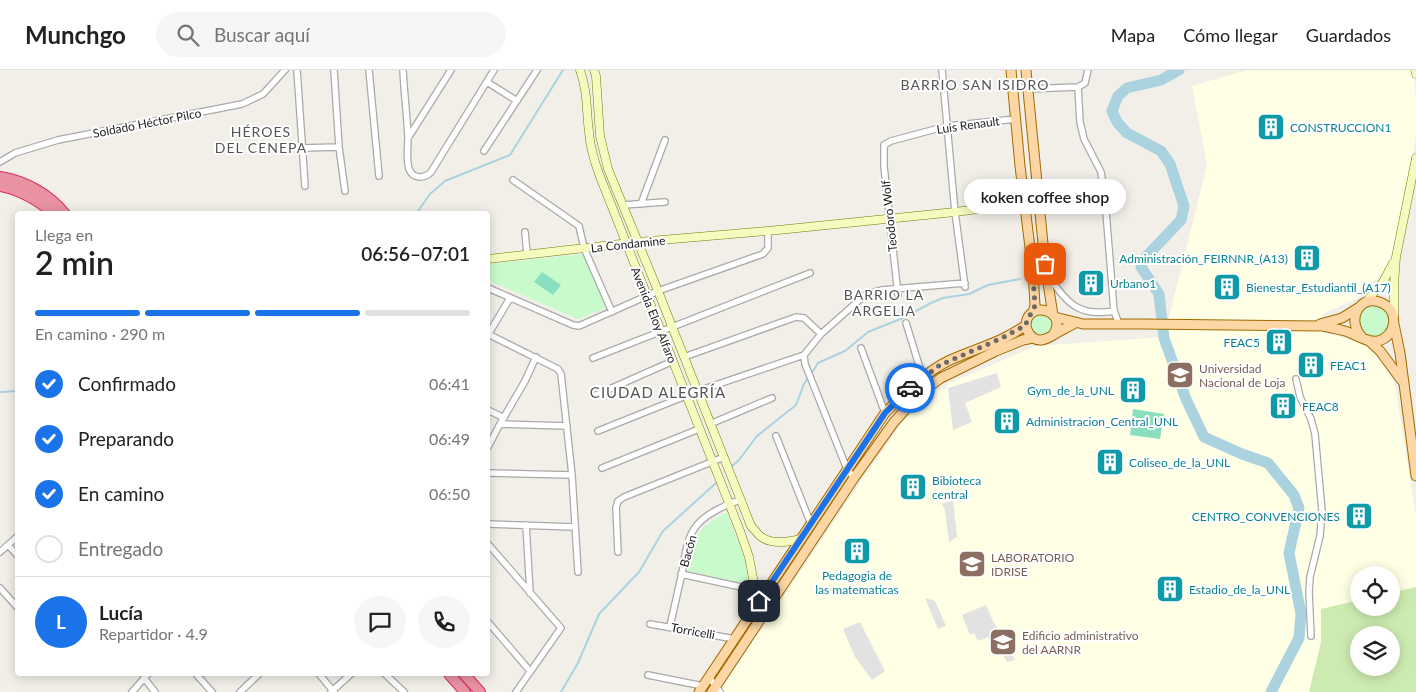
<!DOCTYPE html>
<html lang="es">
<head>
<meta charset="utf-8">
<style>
	:root { --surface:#fff; --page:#f6f6f6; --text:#202124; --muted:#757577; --line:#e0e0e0; --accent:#1a73e8 }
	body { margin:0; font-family:Lato,sans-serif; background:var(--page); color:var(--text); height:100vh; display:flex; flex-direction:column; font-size:19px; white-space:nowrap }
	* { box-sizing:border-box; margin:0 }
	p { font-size:16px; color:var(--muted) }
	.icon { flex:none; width:28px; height:28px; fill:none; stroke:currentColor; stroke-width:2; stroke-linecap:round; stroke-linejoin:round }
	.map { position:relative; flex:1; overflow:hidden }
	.drawer { position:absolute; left:15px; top:141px; width:475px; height:465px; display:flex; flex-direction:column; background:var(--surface); border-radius:5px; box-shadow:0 2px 12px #0003 }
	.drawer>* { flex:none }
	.buttons { position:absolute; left:1350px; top:496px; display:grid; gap:10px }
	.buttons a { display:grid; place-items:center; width:50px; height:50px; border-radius:50%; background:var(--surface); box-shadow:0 2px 12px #0003; font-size:25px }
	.pin { position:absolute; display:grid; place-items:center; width:42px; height:42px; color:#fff; margin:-21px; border-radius:10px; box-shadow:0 2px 8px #0006 }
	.courier { position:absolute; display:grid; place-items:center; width:50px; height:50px; margin:-25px; border:4px solid #1a73e8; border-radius:50%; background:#fff; color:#222; box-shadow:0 1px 6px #0007 }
	.bubble { position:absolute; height:35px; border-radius:18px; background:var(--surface); box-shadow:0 2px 12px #0003; font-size:16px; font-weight:600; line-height:35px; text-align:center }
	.head em { font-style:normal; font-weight:600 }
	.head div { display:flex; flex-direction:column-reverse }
	.head { display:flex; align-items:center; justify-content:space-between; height:85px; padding:0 20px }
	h1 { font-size:32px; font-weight:600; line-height:38px }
	.bar { display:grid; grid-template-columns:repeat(4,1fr); gap:8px 5px; align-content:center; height:60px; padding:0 20px }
	.bar i { height:6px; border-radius:4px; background:var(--line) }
	.bar .on { background:var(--accent) }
	.bar p { grid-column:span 4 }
	.line { display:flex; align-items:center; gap:12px; padding:0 20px; border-top:1px solid var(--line) }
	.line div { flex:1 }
	.round { display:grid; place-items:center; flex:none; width:52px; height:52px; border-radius:26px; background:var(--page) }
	ol { padding:0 20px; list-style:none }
	li { display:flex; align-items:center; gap:15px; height:55px }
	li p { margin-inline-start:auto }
	li .icon { padding:5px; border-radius:50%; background:var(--accent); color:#fff; stroke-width:4 }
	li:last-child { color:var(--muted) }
	li i { width:28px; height:28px; border:2px solid var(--line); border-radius:50% }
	header { display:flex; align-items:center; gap:30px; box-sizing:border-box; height:70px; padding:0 25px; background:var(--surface); border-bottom:1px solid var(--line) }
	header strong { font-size:24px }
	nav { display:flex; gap:28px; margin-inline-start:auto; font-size:18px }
	.search { width:350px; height:45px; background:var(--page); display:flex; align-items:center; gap:12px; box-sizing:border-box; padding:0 18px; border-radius:28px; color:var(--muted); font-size:19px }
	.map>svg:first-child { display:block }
	.education { fill:#ffffe5; fill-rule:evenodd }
	.grass { fill:#cdebb0; fill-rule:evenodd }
	.park { fill:#c8facc }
	.pitch { fill:#88e0be }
	.parking { fill:#e2e2e2 }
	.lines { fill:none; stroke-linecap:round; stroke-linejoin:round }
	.stream { stroke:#aad3df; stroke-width:2 }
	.river { stroke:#aad3df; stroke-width:11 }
	.street-casing { stroke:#a9a9a9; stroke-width:8 }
	.secondary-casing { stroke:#707d05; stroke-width:9 }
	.primary-casing { stroke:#a06b00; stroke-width:11 }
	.highway-casing { stroke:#dc2a67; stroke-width:12 }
	.street { stroke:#fff; stroke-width:5.5 }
	.secondary { stroke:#f7fabf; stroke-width:8 }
	.primary { stroke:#fcd6a4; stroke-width:9 }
	.highway { stroke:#e892a2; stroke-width:10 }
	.done { stroke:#6b6a68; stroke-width:5; stroke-dasharray:0 9 }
	.route { stroke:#1a73e8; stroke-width:6 }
	.labels { text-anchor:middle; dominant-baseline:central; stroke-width:4; stroke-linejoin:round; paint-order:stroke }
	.street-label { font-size:12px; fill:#222; stroke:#fff }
	.culture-label { font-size:12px; fill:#0d838f; stroke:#fff; text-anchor:start }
	.education-label { font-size:12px; fill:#785e54; stroke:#fff; text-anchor:start }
	.neighbourhood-label { font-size:14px; letter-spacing:1px; fill:#555; stroke:#fff }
	.quarter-label { font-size:15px; letter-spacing:1px; fill:#555; stroke:#fff }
</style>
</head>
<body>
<header>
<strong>Munchgo</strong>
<div class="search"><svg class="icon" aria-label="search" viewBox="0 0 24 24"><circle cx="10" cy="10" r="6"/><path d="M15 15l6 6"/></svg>Buscar aquí</div>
<nav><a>Mapa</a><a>Cómo llegar</a><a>Guardados</a></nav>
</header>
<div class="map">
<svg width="1416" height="622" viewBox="0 0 1416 622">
	<rect width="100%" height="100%" fill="#f2efe9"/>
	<!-- education -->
	<path class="education" d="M1247 0H1413L1416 30V65L1404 148 1394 183 1386 199 1361 226 1323 244 1322 262 1365 274 1382 292 1395 315 1416 446V622H719L862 410 912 339 931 321 946 319 947 314 1036 276 1164 267 1207 95 1192 16ZM1359 505H1391V538H1359ZM1359 565H1391V598H1359Z"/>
	<!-- grass -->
	<path class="grass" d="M1416 517V622H1309L1321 572V539L1359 530V538H1391V523ZM1359 565H1391V598H1359Z"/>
	<!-- park -->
	<path class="park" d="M584 184 606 238 578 249 492 212 488 206V194Z
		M1358 251a16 16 0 1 1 32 0a16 16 0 1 1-32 0Z
		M1031 255a11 11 0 1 1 22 0a11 11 0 1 1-22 0Z
		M724 443H727L746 492 748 514 688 501 694 470 704 457Z"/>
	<!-- pitch -->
	<path class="pitch" d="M542 202 561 215 553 225 534 212Z
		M1133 339 1164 344 1160 369 1130 365Z"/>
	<!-- parking -->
	<path class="parking" d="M997 303 1001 317 965 333 972 352 953 360 948 318Z
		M953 430 957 467 949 472 945 440 942 434Z
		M925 528 935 531 946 556 938 559Z
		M986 535 992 549 1015 590 1007 592 1003 584 997 586 988 567 978 571 974 563 970 565 962 545Z
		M860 552 885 601 872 610 855 587 843 559Z"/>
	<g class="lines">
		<!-- stream -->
		<path class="stream" d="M416 144 430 124 445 111 510 85 563 0
			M813 301 818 293 845 281 868 262 903 248 931 233 943 228 969 224 988 215 1020 209
			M0 322 18 321
			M731 397 739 390 757 366 796 335 804 314 808 308
			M561 622 578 593 599 544 639 502 663 461 716 413"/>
		<!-- river -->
		<path class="river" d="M1179 0 1161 10 1127 18 1118 26 1112 41 1117 52 1127 63 1161 81 1170 94 1184 136 1181 150 1143 190 1141 197 1159 224 1164 268 1186 329 1204 367 1242 384 1268 393 1294 425 1299 438 1289 483 1301 544 1299 568 1271 622"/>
		<!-- street casing -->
		<g class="street-casing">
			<path id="street" d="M297 0 305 116
				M334 0 339 77 345 121
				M369 0 379 106
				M403 0C404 22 407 45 408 67 408 77 406 89 409 99 413 109 424 109 431 102L494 0
				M942 0 955 142 965 217
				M1088 0 1085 13 1078 17 1080 52 1084 69 1101 102 1105 129 1114 241 1119 254
				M487 12 517 31
				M1028 19 1078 17
				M408 68 451 0
				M302 78 339 77
				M484 81 537 0
				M0 92 15 83 58 70 242 34 263 24 285 0
				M513 110 579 156 584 178 612 242
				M641 134 665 70
				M623 135 665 132
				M1039 138 1105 129
				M525 162 527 184
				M1049 207C1068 234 1079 247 1114 241
				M488 218 573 255 579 256 658 221 763 184 768 178V161
				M898 225 884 96V75L891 71 947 56 1016 49
				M906 253 923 308
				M488 264 558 299 561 304 572 405 578 502
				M488 265 510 228
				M861 278 885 343
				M804 285 805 294 847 399 854 408
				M536 287 525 311 500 354 567 356
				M684 287 796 247 804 248 821 264 865 225 881 220 965 213
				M593 288 810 203
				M1296 309 1300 327 1311 349 1315 364 1322 441 1320 466 1310 507 1309 522 1311 566
				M596 325 673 291
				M488 340 504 348
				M710 354 772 328
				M598 361 698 321 804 285 821 264
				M776 366 811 454
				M488 377 500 354
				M602 398 699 359
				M488 403 572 405
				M488 454 575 457
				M526 455 530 523
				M488 474 561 558 516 622
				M8 475 18 486
				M0 482 18 466
				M618 482 616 438 618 431 624 427 724 387
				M681 504 755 520
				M0 518 18 538
				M488 552 530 601
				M650 554 735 569
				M670 556C674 539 678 521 682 503 685 487 686 468 697 455 706 444 727 434 740 430
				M196 604 212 622
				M319 604 334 622
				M385 604 404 622
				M648 605 703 616
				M709 607 720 622
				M144 608 155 622
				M132 622 148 604
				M240 622 259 604
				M331 622 351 604"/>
		</g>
		<!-- secondary casing -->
		<g class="secondary-casing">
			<path id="secondary" d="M580 0C588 23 586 39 589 62 590 77 594 90 599 104L740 461 749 487 756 524 759 531 767 539
				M594 0 596 6 600 66 608 99 658 221 751 456C754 459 757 463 760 466 771 475 788 472 801 469
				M1415 0 1416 4
				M488 189 638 172 768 161 955 142 1025 133
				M1365 233 1383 212 1393 193
				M1394 248V214L1396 187 1416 88"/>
		</g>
		<!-- primary casing -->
		<g class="primary-casing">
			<path id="primary" d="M1011 0 1020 96 1033 202 1035 235 1033 242
				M1026 0 1045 194 1053 245
				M1055 247 1083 254H1143L1322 256C1329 257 1337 259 1345 261 1355 264 1367 273 1378 271 1396 267 1400 241 1382 233 1361 223 1345 249 1362 267
				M1320 254 1342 248 1358 238
				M1394 254 1400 283 1416 406
				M1053 265C1070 240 1027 229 1026 255 1026 259 1028 262 1030 265 1038 274 1047 269 1055 264 1061 260 1069 257 1075 253
				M1368 270 1380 281 1403 312
				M699 622 885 343C904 324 924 303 948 291 974 279 1003 272 1026 255
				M712 622 854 408 894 352 904 341 931 315 941 308 996 281 1023 270 1033 268"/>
		</g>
		<!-- highway casing -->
		<g class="highway-casing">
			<path id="highway" d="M0 107C25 111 49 124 65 144
				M0 116C21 120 38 130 54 144
				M449 604 465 622
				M464 604 480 622"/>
		</g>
		<!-- street -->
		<use href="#street" class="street"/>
		<!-- secondary -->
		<use href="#secondary" class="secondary"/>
		<!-- primary -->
		<use href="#primary" class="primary"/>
		<!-- highway -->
		<use href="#highway" class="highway"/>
	</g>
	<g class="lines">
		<!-- done -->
		<path class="done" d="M910 318 940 295 1002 268 1026 255C1027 247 1033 243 1035 235L1031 180 1043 179 1045 194"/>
		<!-- route -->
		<path class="route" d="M759 531 885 343 910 318"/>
	</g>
	<!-- icons -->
	<defs>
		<g id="building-square" transform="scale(1.4375)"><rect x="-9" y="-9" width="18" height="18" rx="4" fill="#0f9aa8" stroke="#fff"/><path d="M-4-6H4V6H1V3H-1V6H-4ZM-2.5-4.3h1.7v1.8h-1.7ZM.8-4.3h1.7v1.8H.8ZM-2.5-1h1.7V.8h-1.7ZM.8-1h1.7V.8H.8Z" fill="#fff"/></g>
		<g id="university-square" transform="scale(1.4375)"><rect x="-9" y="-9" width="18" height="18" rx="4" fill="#8d6e63" stroke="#fff"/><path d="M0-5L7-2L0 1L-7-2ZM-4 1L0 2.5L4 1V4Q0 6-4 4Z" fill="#fff"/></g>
		<g id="school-square" transform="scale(1.4375)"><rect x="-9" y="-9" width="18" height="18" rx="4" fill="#8d6e63" stroke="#fff"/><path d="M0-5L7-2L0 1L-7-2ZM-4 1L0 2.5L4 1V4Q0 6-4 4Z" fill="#fff"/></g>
	</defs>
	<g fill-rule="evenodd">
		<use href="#building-square" x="1271" y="57"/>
		<use href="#building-square" x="1307" y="188"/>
		<use href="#building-square" x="1091" y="213"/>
		<use href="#building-square" x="1227" y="217"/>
		<use href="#building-square" x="1279" y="272"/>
		<use href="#building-square" x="1311" y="295"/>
		<use href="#university-square" x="1180" y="305"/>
		<use href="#building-square" x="1133" y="320"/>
		<use href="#building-square" x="1283" y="336"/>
		<use href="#building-square" x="1007" y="351"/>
		<use href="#building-square" x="1110" y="392"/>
		<use href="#building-square" x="913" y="417"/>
		<use href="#building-square" x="1359" y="446"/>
		<use href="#building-square" x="857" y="481"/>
		<use href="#university-square" x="972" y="494"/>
		<use href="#building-square" x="1170" y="519"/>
		<use href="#school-square" x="1003" y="572"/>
	</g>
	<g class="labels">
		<!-- street labels -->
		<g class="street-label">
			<text transform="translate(147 53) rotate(-11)">Soldado Héctor Pilco</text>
			<text transform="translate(968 55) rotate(-8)">Luis Renault</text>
			<text transform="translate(889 146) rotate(-96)">Teodoro Wolf</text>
			<text transform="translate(628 174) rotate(-6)">La Condamine</text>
			<text transform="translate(654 245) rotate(68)">Avenida Eloy Alfaro</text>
			<text transform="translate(688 481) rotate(-74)">Bacón</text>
			<text transform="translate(693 561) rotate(10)">Torricelli</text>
		</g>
		<!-- culture labels -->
		<g class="culture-label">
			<text x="1290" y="57">CONSTRUCCION1</text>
			<text x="1288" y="188" text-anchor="end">Administración_FEIRNNR_(A13)</text>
			<text x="1110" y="213">Urbano1</text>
			<text x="1246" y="217">Bienestar_Estudiantil_(A17)</text>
			<text x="1260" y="272" text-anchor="end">FEAC5</text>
			<text x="1330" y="295">FEAC1</text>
			<text x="1114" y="320" text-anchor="end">Gym_de_la_UNL</text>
			<text x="1302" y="336">FEAC8</text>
			<text x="1026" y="351">Administracion_Central_UNL</text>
			<text x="1129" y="392">Coliseo_de_la_UNL</text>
			<text x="932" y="410">Bibioteca<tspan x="932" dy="14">central</tspan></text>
			<text x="1340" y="446" text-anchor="end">CENTRO_CONVENCIONES</text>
			<text x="857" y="505" text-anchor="middle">Pedagogia de<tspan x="857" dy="14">las matematicas</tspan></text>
			<text x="1189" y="519">Estadio_de_la_UNL</text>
		</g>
		<!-- education labels -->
		<g class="education-label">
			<text x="1199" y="298">Universidad<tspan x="1199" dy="14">Nacional de Loja</tspan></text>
			<text x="991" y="487">LABORATORIO<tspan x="991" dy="14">IDRISE</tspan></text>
			<text x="1022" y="565">Edificio administrativo<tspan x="1022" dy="14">del AARNR</tspan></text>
		</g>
		<!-- neighbourhood labels -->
		<g class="neighbourhood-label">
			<text x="975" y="14">BARRIO SAN ISIDRO</text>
			<text x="261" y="61">HÉROES<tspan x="261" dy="16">DEL CENEPA</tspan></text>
			<text x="884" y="224">BARRIO LA<tspan x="884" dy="16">ARGELIA</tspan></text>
		</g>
		<!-- quarter labels -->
		<g class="quarter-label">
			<text x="658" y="322">CIUDAD ALEGRÍA</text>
		</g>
	</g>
</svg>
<div class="buttons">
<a><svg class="icon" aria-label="locate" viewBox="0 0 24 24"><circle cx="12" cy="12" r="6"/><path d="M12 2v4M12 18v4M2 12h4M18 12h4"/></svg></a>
<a><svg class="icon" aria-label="layers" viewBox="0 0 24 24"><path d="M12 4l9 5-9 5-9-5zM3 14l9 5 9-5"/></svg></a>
</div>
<div class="pin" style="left:1045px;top:194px;background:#ea580c"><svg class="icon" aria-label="bag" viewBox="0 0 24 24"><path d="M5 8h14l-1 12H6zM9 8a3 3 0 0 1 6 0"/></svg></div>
<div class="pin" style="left:759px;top:531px;background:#1f2937"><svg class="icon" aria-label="home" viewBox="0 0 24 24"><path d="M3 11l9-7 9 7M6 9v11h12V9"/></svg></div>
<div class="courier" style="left:910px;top:318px"><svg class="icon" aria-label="car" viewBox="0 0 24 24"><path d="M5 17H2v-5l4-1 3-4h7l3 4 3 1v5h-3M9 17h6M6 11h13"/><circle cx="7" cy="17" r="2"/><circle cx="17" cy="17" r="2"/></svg></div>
<div class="bubble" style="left:964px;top:109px;width:162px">koken coffee shop</div>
<section class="drawer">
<div class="head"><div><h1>2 min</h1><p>Llega en</p></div><em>06:56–07:01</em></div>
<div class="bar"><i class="on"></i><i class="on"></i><i class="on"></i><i></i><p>En camino · 290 m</p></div>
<ol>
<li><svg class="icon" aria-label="check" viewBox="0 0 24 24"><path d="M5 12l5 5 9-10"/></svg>Confirmado<p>06:41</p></li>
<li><svg class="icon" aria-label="check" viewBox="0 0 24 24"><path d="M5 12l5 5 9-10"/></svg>Preparando<p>06:49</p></li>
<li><svg class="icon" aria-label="check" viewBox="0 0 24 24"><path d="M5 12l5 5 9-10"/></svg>En camino<p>06:50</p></li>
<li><i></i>Entregado</li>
</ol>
<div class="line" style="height:90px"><b class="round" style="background:var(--accent);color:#fff">L</b><div><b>Lucía</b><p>Repartidor · 4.9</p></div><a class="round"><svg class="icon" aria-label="chat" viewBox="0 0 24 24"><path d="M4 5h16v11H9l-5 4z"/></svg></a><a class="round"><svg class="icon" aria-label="phone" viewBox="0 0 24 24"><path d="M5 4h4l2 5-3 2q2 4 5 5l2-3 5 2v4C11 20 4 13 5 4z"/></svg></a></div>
</section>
</div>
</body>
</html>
